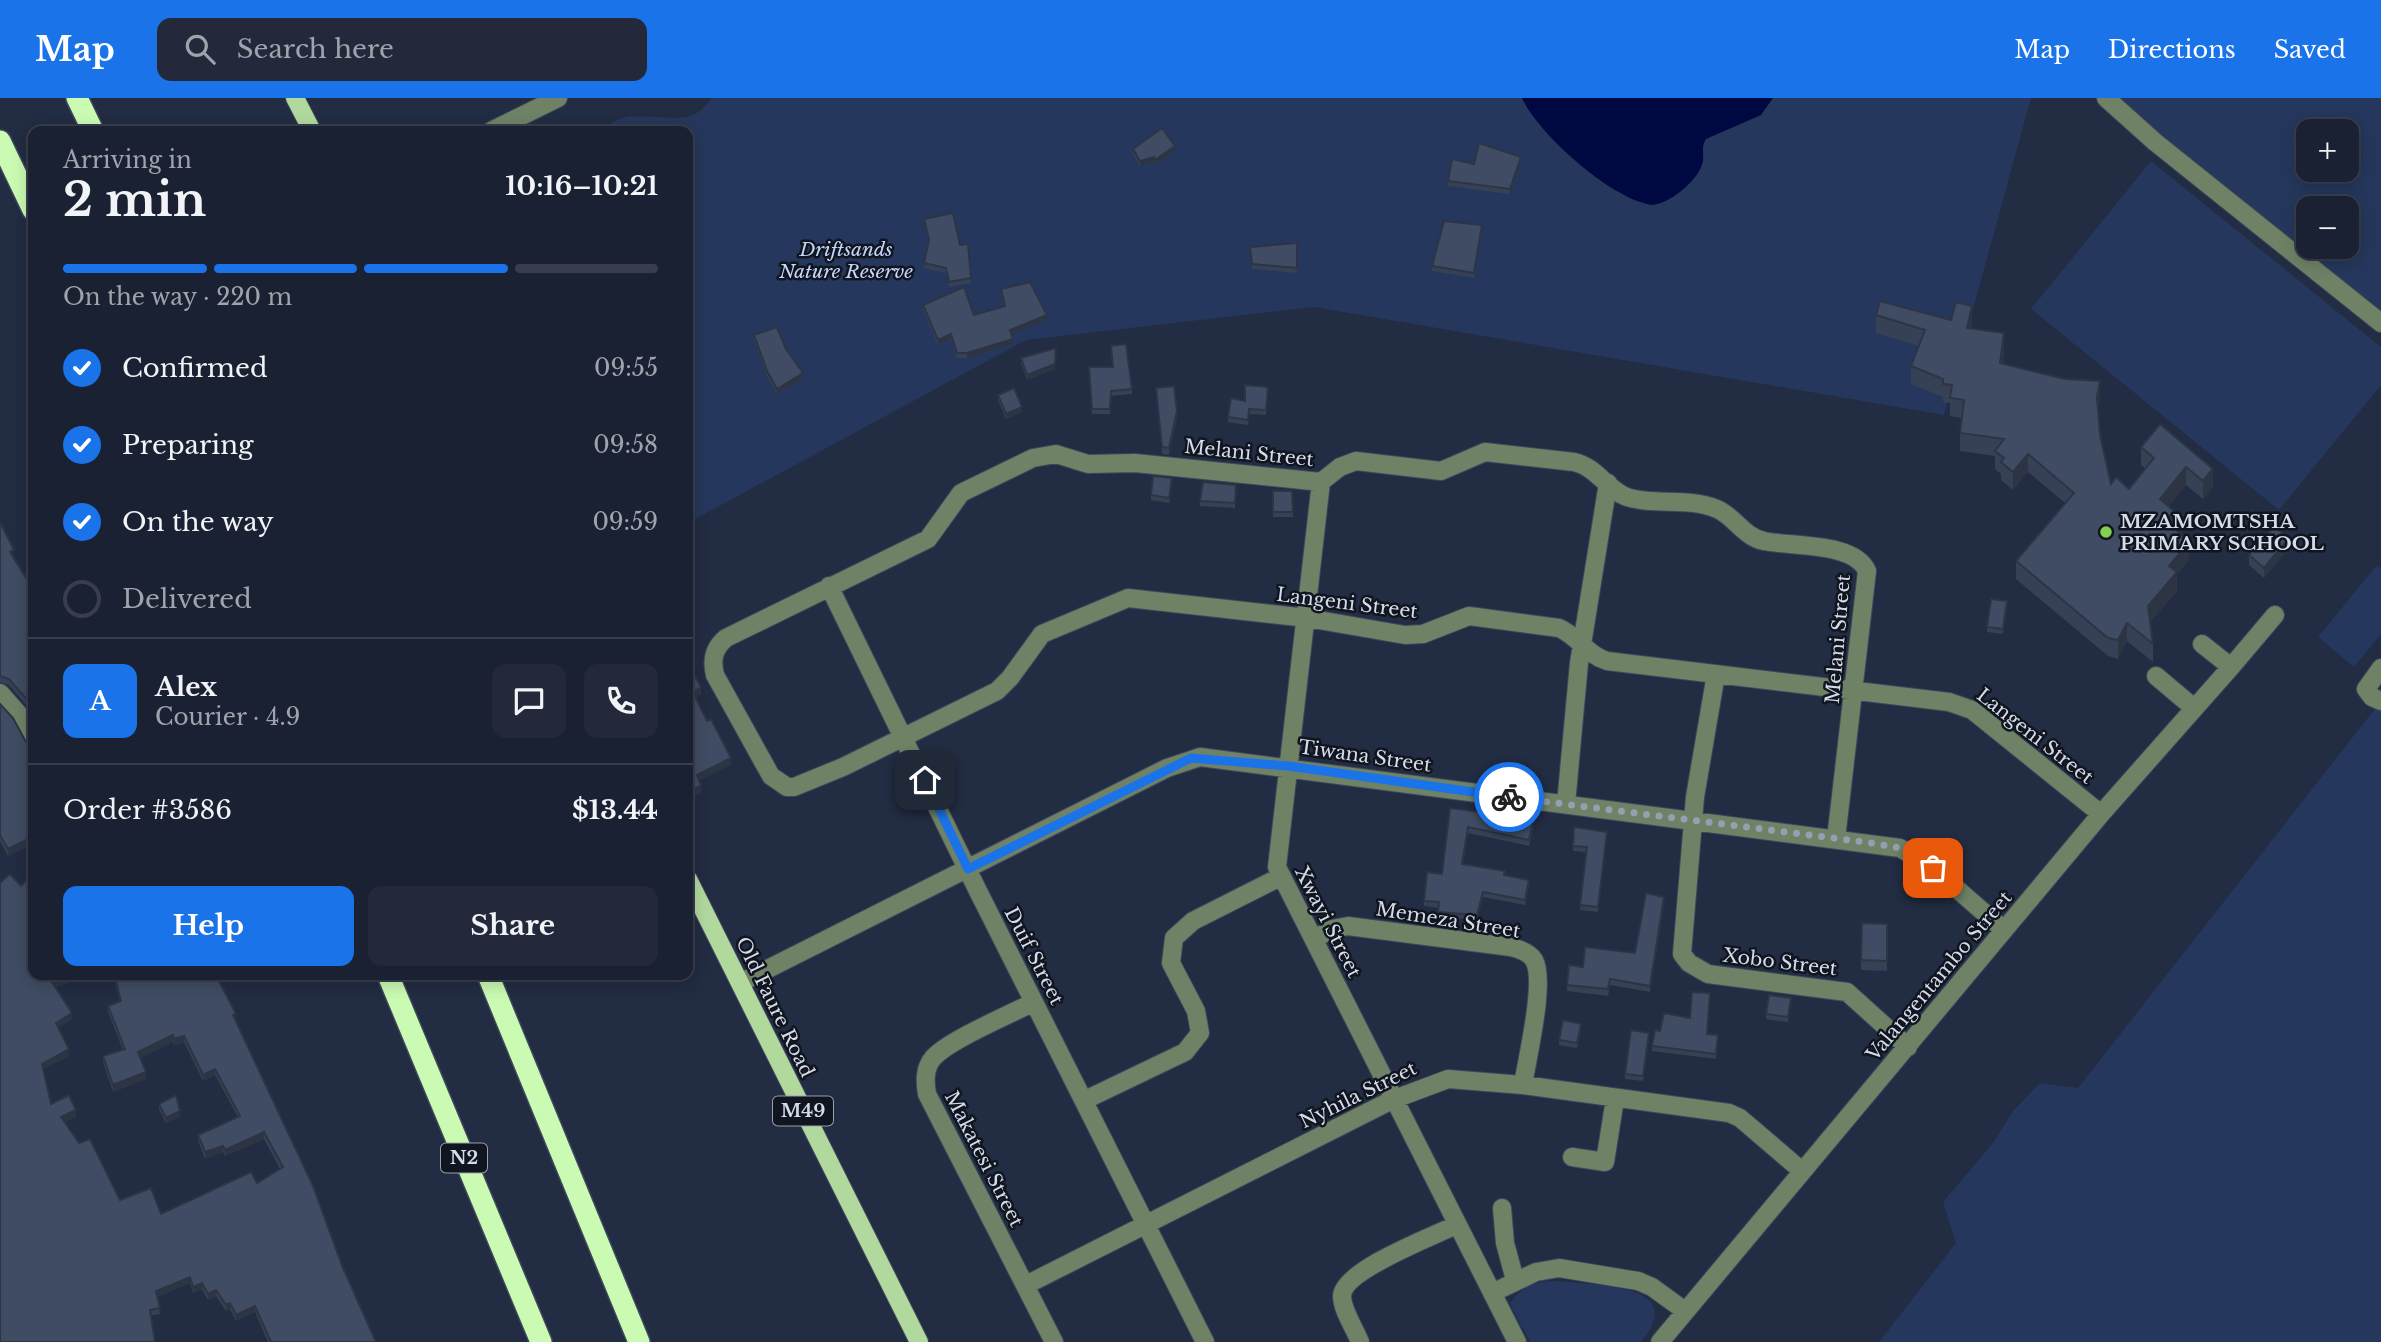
<!DOCTYPE html>
<html lang="en">
<head>
<meta charset="utf-8">
<style>
	:root { --surface:#1a2132; --page:#23293a; --text:#f1f3f6; --muted:#9fa3ac; --line:#383e4d; --accent:#1a73e8 }
	body { margin:0; font-family:"Libre Baskerville",serif; background:var(--page); color:var(--text); height:100vh; display:flex; flex-direction:column; font-size:26px; white-space:nowrap }
	* { box-sizing:border-box; margin:0 }
	p { font-size:23px; color:var(--muted) }
	.icon { flex:none; width:38px; height:38px; fill:none; stroke:currentColor; stroke-width:2; stroke-linecap:round; stroke-linejoin:round }
	.map { position:relative; flex:1; overflow:hidden }
	.drawer { position:absolute; left:28px; top:28px; width:665px; height:854px; display:flex; flex-direction:column; background:var(--surface); border-radius:14px; box-shadow:0 4px 18px #0003,0 0 0 2px var(--line) }
	.drawer>* { flex:none }
	.buttons { position:absolute; left:2296px; top:21px; display:grid; gap:14px }
	.buttons a { display:grid; place-items:center; width:63px; height:63px; border-radius:14px; background:var(--surface); box-shadow:0 4px 18px #0003,0 0 0 2px var(--line); font-size:35px }
	.pin { position:absolute; display:grid; place-items:center; width:60px; height:60px; color:#fff; margin:-30px; border-radius:14px; box-shadow:0 4px 10px #0006 }
	.courier { position:absolute; display:grid; place-items:center; width:70px; height:70px; margin:-35px; border:5px solid #1a73e8; border-radius:50%; background:#fff; color:#222; box-shadow:0 2px 9px #0007 }
	.summary em { font-style:normal; font-weight:700 }
	.summary div { display:flex; flex-direction:column-reverse }
	.summary { display:flex; align-items:center; justify-content:space-between; height:119px; padding:0 35px }
	h1 { font-size:46px; font-weight:700; line-height:52px }
	.bar { display:grid; grid-template-columns:repeat(4,1fr); gap:10px 7px; align-content:center; height:84px; padding:0 35px }
	.bar i { height:9px; border-radius:5px; background:var(--line) }
	.bar .on { background:var(--accent) }
	.bar p { grid-column:span 4 }
	.line { display:flex; align-items:center; gap:18px; padding:0 35px; border-top:2px solid var(--line) }
	.line div { flex:1 }
	.round { display:grid; place-items:center; flex:none; width:74px; height:74px; border-radius:14px; background:var(--page) }
	ol { padding:0 35px; list-style:none }
	li { display:flex; align-items:center; gap:21px; height:77px }
	li p { margin-inline-start:auto }
	li .icon { padding:7px; border-radius:50%; background:var(--accent); color:#fff; stroke-width:4 }
	li:last-child { color:var(--muted) }
	li i { width:38px; height:38px; border:4px solid var(--line); border-radius:50% }
	.button { display:flex; gap:14px; margin-top:auto; padding:14px 35px }
	.button a { flex:1; height:80px; border-radius:14px; background:var(--accent); color:#fff; font-size:28px; font-weight:700; line-height:80px; text-align:center }
	.button a+a { background:var(--page); color:var(--text) }
	header { display:flex; align-items:center; gap:42px; box-sizing:border-box; height:98px; padding:0 35px; background:var(--accent); color:#fff }
	header strong { font-size:33px }
	nav { display:flex; gap:38px; margin-inline-start:auto; font-size:24px }
	.search { width:490px; height:63px; background:var(--page); display:flex; align-items:center; gap:18px; box-sizing:border-box; padding:0 24px; border-radius:14px; color:var(--muted); font-size:26px }
	.map>svg:first-child { display:block }
	.green { fill:#25375c; fill-rule:evenodd }
	.water { fill:#000841 }
	.lines { fill:none; stroke-linecap:round; stroke-linejoin:round }
	.minor-casing { stroke:#3e485d; stroke-width:20 }
	.major-casing { stroke:#3e485d; stroke-width:20 }
	.highway-casing { stroke:#3e485d; stroke-width:24 }
	.minor { stroke:#6f8266; stroke-width:18 }
	.major { stroke:#b1d99e; stroke-width:18 }
	.highway { stroke:#cbfbb3; stroke-width:21 }
	.wall { fill:#374155 }
	.shaded-wall { fill:#2d3545 }
	.building { fill:#404c63; stroke:#2d3545; stroke-width:2 }
	.done { stroke:#969eaf; stroke-width:7; stroke-dasharray:0 12.6 }
	.route { stroke:#1a73e8; stroke-width:9 }
	.poi-dot { fill:#81d050; stroke:#10151f; stroke-width:2.5 }
	.labels { text-anchor:middle; dominant-baseline:central; stroke-width:5; stroke-linejoin:round; paint-order:stroke }
	.shield { fill:#10151f; stroke:#99a0ac; stroke-width:2 }
	.shield-label { font-size:18px; font-weight:bold; fill:#d4dbe9 }
	.park-label { font-size:19px; font-style:italic; fill:#c4d7fb; stroke:#10151f }
	.street-label { font-size:19px; fill:#d4dbe9; stroke:#10151f }
	.poi-label { font-size:19px; font-weight:bold; fill:#d4dbe9; stroke:#10151f; text-anchor:start }
</style>
</head>
<body>
<header>
<strong>Map</strong>
<div class="search"><svg class="icon" aria-label="search" viewBox="0 0 24 24"><circle cx="10" cy="10" r="6"/><path d="M15 15l6 6"/></svg>Search here</div>
<nav><a>Map</a><a>Directions</a><a>Saved</a></nav>
</header>
<div class="map">
<svg width="2381" height="1244" viewBox="0 0 2381 1244">
	<rect width="100%" height="100%" fill="#222c42"/>
	<!-- green -->
	<path class="green" d="M712 0H2031L1944 317 1314 209 1026 242 688 425V33H607C615 7 668 25 690 18 700 15 706 7 712 0Z
		M2119 0H2381V219L2170 51 2144 22ZM2308 33H2347V72H2308ZM2308 110H2347V149H2308Z
		M2151 63 2381 249V287L2279 412 2031 211Z
		M2377 467 2381 470V536L2354 569 2318 539Z
		M2381 603V1244H1879L1956 1145 1943 1104 1993 1045 2013 1013 2040 985 2078 990Z
		M1555 1183C1591 1187 1691 1184 1641 1244H1530L1510 1206C1519 1190 1537 1182 1555 1183Z"/>
	<!-- water -->
	<path class="water" d="M1522 0H1773L1761 17 1706 41C1701 49 1704 54 1703 63 1700 81 1671 105 1653 107 1613 103 1538 36 1522 0Z"/>
	<g class="lines">
		<!-- minor casing -->
		<g class="minor-casing">
			<path id="minor" d="M2106 0 2155 44 2381 225
				M491 33 558 0
				M1321 384 1277 769 1517 1244
				M829 488 977 791 1205 1244
				M2231 569 2275 517
				M2381 570 2366 591 2372 599 2381 603
				M1716 576 1695 699 1682 856 1689 865 1708 876 1847 894 1908 949
				M2156 578 2194 610
				M0 595 22 620 33 641
				M1566 706 1579 565 1608 385
				M1836 741 1867 473C1854 444 1793 449 1764 443 1745 440 1734 418 1717 411 1689 399 1655 408 1627 399 1606 391 1597 369 1574 364L1485 354 1441 373 1356 363 1340 369 1321 384 1135 365 1088 366 1056 356 1033 360 961 395 928 441 726 540C714 550 711 561 715 577L771 678 787 689H794L843 669 997 593 1010 580 1042 536 1128 500 1307 520 1405 537 1423 536 1469 518 1559 530C1578 538 1587 557 1607 563L1949 604 1972 612 2101 716
				M1314 841 1332 831 1348 828 1511 849C1519 851 1529 854 1534 862 1546 883 1527 961 1523 987
				M740 885 1167 670 1200 659 1900 750 1933 770 2004 832
				M1034 904C1009 917 949 942 933 960 924 971 925 984 927 996L1054 1244
				M1085 1002 1185 954 1200 935 1196 913 1171 865 1174 840 1193 823 1280 779
				M1572 1059 1605 1064 1615 1001
				M1502 1110 1505 1145 1515 1182
				M1026 1187 1392 1002 1448 981 1523 987 1729 1015 1740 1020 1802 1073
				M1492 1195 1536 1174 1559 1170 1638 1183 1652 1189 1685 1213
				M1360 1244C1355 1231 1342 1212 1342 1198 1343 1172 1434 1138 1456 1127
				M1660 1244 2101 716 2231 569 2202 546"/>
		</g>
		<!-- major casing -->
		<g class="major-casing">
			<path id="major" d="M295 0 312 33
				M688 781 919 1244"/>
		</g>
		<!-- highway casing -->
		<g class="highway-casing">
			<path id="highway" d="M77 0 93 33
				M0 43 33 112
				M388 877 541 1244
				M488 877 639 1244"/>
		</g>
		<!-- minor -->
		<use href="#minor" class="minor"/>
		<!-- major -->
		<use href="#major" class="major"/>
		<!-- highway -->
		<use href="#highway" class="highway"/>
	</g>
	<!-- wall -->
	<path class="wall" d="M1133 51 1175 53 1155 67 1154 64 1140 68 1133 56Z
		M1521 64 1510 96 1448 88V83Z
		M924 121 960 147 971 180V185L949 189 946 175 924 170 929 145 924 126Z
		M1482 132 1474 180 1432 173V168Z
		M1297 145V175L1252 171 1250 149Z
		M1001 191 1047 222 1012 236 1013 246 967 260H957L951 241 938 247 923 212V207L974 217 1004 208 1001 196Z
		M1876 217 1951 222 1972 226 1971 230 2004 253 2003 265 2100 301 2098 312 2100 337 2111 386 2129 391 2146 371 2141 367V349L2160 326 2213 389 2203 401 2186 387 2169 408 2174 429 2189 462 2177 476V493L2150 524 2153 546V564L2127 543 2118 561 2108 558 2016 481V463L2065 405 2028 374 2013 392 2001 382V376L1995 371V358L1960 353V335L1962 320 1950 318V305L1943 304V299L1911 286V268L1919 248 1876 235Z
		M754 237 786 251 803 280 777 296 767 278 754 242Z
		M1111 248 1132 291V296L1111 298 1110 316H1092L1089 269H1113Z
		M1021 260 1055 271 1027 282 1021 265Z
		M1268 289 1266 317 1249 316 1248 327 1228 324V319L1245 303Z
		M1156 290 1177 320 1169 357 1162 356Z
		M998 297 1022 314 1006 321 998 302Z
		M1172 385 1169 405 1151 402V397Z
		M1236 387 1235 410 1200 408V403Z
		M1292 393 1293 419H1273V394Z
		M0 424 14 459H13L33 491V617L31 613 9 587 0 584Z
		M2289 450 2264 480 2249 467V457Z
		M2007 508 2003 536 1987 534V529Z
		M0 606 26 644H33V752L32 746 8 758 0 743Z
		M1450 710 1495 716 1516 717 1534 727 1529 748 1468 735 1463 766 1505 777 1529 788 1525 807 1483 799 1477 822 1438 819 1439 810 1424 808V803L1442 776Z
		M1607 739 1598 814 1580 812 1586 754 1573 753V748Z
		M1664 806 1650 894 1610 887 1608 898 1567 893V887L1583 869 1635 855Z
		M1862 825 1887 826V873L1861 872Z
		M33 877H91L55 889 72 921 58 930 69 958 43 971 51 1006 76 1019 64 1024 120 1102 161 1116 257 1085 280 1071 264 1041 225 1058 223 1054 205 1061 198 1043V1037L238 1019 215 977 203 983 184 944 174 948 173 944 140 960 146 981 113 994 103 964V958L123 952 108 914V908L120 903 115 886V880L236 922 376 1244H268L255 1214 236 1223 230 1211 226 1213 216 1198 208 1202 202 1191 193 1195 190 1185 157 1199 160 1216 0 1244Z
		M1791 905 1788 924 1766 921V916Z
		M1581 931 1577 950 1559 947V942Z
		M1708 936 1718 942 1716 961 1652 953V948Z
		M1649 940 1643 983 1625 981V976Z
		M159 1006 180 1018 166 1025 159 1011Z"/>
	<!-- shaded-wall -->
	<path class="shaded-wall" d="M1175 48V53L1155 67V62Z
		M1154 59V64L1140 68V63Z
		M1521 59V64L1510 96V91Z
		M1972 208V226L1967 248V230Z
		M1047 217V222L1010 237V232Z
		M2004 235V253L2000 283V265Z
		M951 236V241L938 247V242Z
		M1013 241V246L967 260V255Z
		M1056 250 1055 271 1027 282V277Z
		M803 275V280L777 296V291Z
		M2100 283V301L2097 317V299Z
		M1022 309V314L1006 321V316Z
		M1177 313V320L1169 357V350Z
		M2028 356V374L2013 392V374Z
		M2186 369V387L2160 419V401Z
		M2213 371V389L2203 401V383Z
		M2174 413V431L2166 422Z
		M2289 440V450L2264 480V470Z
		M2189 444V462L2177 476V493L2148 526V508L2169 468Z
		M2127 525V543L2118 561V542Z
		M701 589V596L693 601V594Z
		M731 660V667L697 684V677Z
		M701 688V695L688 701V693Z
		M32 739V746L8 758V751Z
		M1483 794V799L1477 822V817Z
		M1664 799V806L1650 894V888Z
		M74 877H91L52 890V884Z
		M72 915V921L56 932V925Z
		M173 937V944L138 961V954Z
		M184 938V944L174 948V941Z
		M69 951V958L42 972V966Z
		M215 971V977L203 983V977Z
		M146 974V981L113 994V987Z
		M76 1012V1019L61 1026V1019Z
		M180 1013V1018L166 1025V1020Z
		M264 1034V1041L225 1058V1052Z
		M223 1048V1054L205 1061V1054Z
		M190 1179V1185L156 1199V1193Z
		M202 1185V1191L193 1195V1189Z
		M216 1192V1198L208 1202V1196Z
		M230 1205V1211L226 1213V1207Z
		M255 1208V1214L236 1223V1217Z"/>
	<!-- building -->
	<path class="building" d="M1162 30 1175 48 1155 62 1154 59 1140 63 1133 51Z
		M1479 45 1521 59 1510 91 1448 83 1452 61 1474 66Z
		M953 115 960 147 968 146 971 180 949 184 946 170 924 165 929 142 924 121Z
		M1444 123 1482 127 1474 175 1432 168Z
		M1297 145V170L1252 166 1250 149Z
		M1030 184 1047 217 1010 232 1013 241 967 255H957L951 236 938 242 923 207 964 189 974 217 1005 208 1001 191Z
		M1880 203 1951 222 1956 204 1972 208 1967 230 2004 235 2000 265 2065 281 2100 283 2097 299 2100 337 2111 386 2116 379 2129 391 2154 360 2141 349 2160 326 2213 371 2203 383 2186 369 2160 401 2174 413 2166 422 2189 444 2169 468 2177 474 2148 508 2153 546 2127 525 2118 542 2108 540 2016 463 2074 395 2028 356 2013 374 2001 364 2004 360 1995 353 2004 341 1960 335 1964 302 1950 300 1952 287 1943 286V281L1911 268 1925 232 1876 217Z
		M777 229 786 251 803 275 777 291 767 273 754 237Z
		M1126 246 1132 291 1111 293 1110 311H1092L1089 269H1113L1111 248Z
		M1056 250 1055 266 1027 277 1021 260Z
		M1245 287 1268 289 1266 312 1249 311 1248 322 1228 319 1231 300 1245 303Z
		M1174 288 1177 313 1169 350 1162 349 1156 290Z
		M1014 290 1022 309 1006 316 998 297Z
		M1153 378 1172 380 1169 400 1151 397Z
		M1203 384 1236 387 1235 405 1200 403Z
		M1273 393H1292L1293 414H1273Z
		M0 424 14 452 10 454 33 491V611L31 606 9 581 0 578Z
		M2274 428 2289 440 2264 470 2249 457Z
		M1991 501 2007 503 2003 531 1987 529Z
		M688 566 701 589 693 594 707 623 711 621 731 660 697 677 701 688 688 693Z
		M0 606 13 620 26 644H33V746L32 739 8 751 0 737Z
		M1497 706 1516 710 1514 717 1534 721 1529 742 1468 729 1462 766 1505 773 1504 777 1529 782 1525 802 1483 794 1477 817 1438 814 1439 804 1424 803 1427 774 1442 776 1450 710 1495 716Z
		M1574 729 1607 734 1598 809 1580 807 1587 749 1573 748Z
		M10 776 21 788 33 776V877H74L52 884 72 915 56 925 69 951 42 966 51 1006 69 997 76 1012 61 1019 79 1045 90 1041 120 1102 151 1090 161 1116 251 1074 257 1085 283 1069 264 1034 225 1052 223 1048 205 1054 198 1037 240 1018 215 971 203 977 184 938 174 941 173 937 138 954 146 974 113 987 103 958 125 951 108 908 121 903 115 880 124 877H216L236 916 233 917 313 1088 343 1170 376 1244H271L255 1208 236 1217 230 1205 226 1207 216 1192 208 1196 202 1185 193 1189 190 1179 156 1193 160 1210 150 1212 155 1244H0V785Z
		M1646 795 1664 799 1650 888 1610 881 1608 891 1567 887 1569 867 1583 869 1585 849 1635 855Z
		M1862 825 1887 826V863L1861 862Z
		M1692 894 1710 895 1707 936 1718 937 1716 956 1652 948 1655 932 1660 933 1664 915 1690 920Z
		M1769 897 1791 900 1788 919 1766 916Z
		M1563 922 1581 926 1577 945 1559 942Z
		M1631 932 1649 935 1643 978 1625 976Z
		M176 997 180 1013 166 1020 159 1006Z"/>
	<g class="lines">
		<!-- done -->
		<path class="done" d="M1509 699 1865 744 1900 750 1933 770"/>
		<!-- route -->
		<path class="route" d="M925 682 968 771 1191 660 1288 668 1509 699"/>
	</g>
	<!-- markers -->
	<circle class="poi-dot" cx="2106" cy="434" r="7"/>
	<g class="labels">
		<!-- shield labels -->
		<g class="shield">
			<rect x="773" y="998.5" width="60" height="29" rx="5"/>
			<rect x="441" y="1045.5" width="46" height="29" rx="5"/>
		</g>
		<g class="shield-label">
			<text x="803" y="1013">M49</text>
			<text x="464" y="1060">N2</text>
		</g>
		<!-- park labels -->
		<g class="park-label">
			<text x="846" y="151">Driftsands<tspan x="846" dy="22">Nature Reserve</tspan></text>
		</g>
		<!-- street labels -->
		<g class="street-label">
			<text transform="translate(1249 355) rotate(6)">Melani Street</text>
			<text transform="translate(1347 505) rotate(7)">Langeni Street</text>
			<text transform="translate(1838 541) rotate(-85)">Melani Street</text>
			<text transform="translate(2035 638) rotate(38)">Langeni Street</text>
			<text transform="translate(1365 658) rotate(8)">Tiwana Street</text>
			<text transform="translate(1448 822) rotate(9)">Memeza Street</text>
			<text transform="translate(1328 824) rotate(63)">Xwayi Street</text>
			<text transform="translate(1034 858) rotate(63)">Duif Street</text>
			<text transform="translate(1780 864) rotate(7)">Xobo Street</text>
			<text transform="translate(1939 878) rotate(-50)">Valangentambo Street</text>
			<text transform="translate(775 909) rotate(64)">Old Faure Road</text>
			<text transform="translate(1358 997) rotate(-26)">Nyhila Street</text>
			<text transform="translate(984 1061) rotate(63)">Makatesi Street</text>
		</g>
		<!-- poi labels -->
		<g class="poi-label">
			<text x="2120" y="423">MZAMOMTSHA<tspan x="2120" dy="22">PRIMARY SCHOOL</tspan></text>
		</g>
	</g>
</svg>
<div class="buttons">
<a>+</a>
<a>−</a>
</div>
<div class="pin" style="left:1933px;top:770px;background:#ea580c"><svg class="icon" aria-label="bag" viewBox="0 0 24 24"><path d="M5 8h14l-1 12H6zM9 8a3 3 0 0 1 6 0"/></svg></div>
<div class="pin" style="left:925px;top:682px;background:#1f2937"><svg class="icon" aria-label="home" viewBox="0 0 24 24"><path d="M3 11l9-7 9 7M6 9v11h12V9"/></svg></div>
<div class="courier" style="left:1509px;top:699px"><svg class="icon" aria-label="bike" viewBox="0 0 24 24"><circle cx="6" cy="16" r="4"/><circle cx="18" cy="16" r="4"/><path d="M6 16l4-8h5l3 8M10 8l3 8H6M13 5h3"/></svg></div>
<section class="drawer">
<div class="summary"><div><h1>2 min</h1><p>Arriving in</p></div><em>10:16–10:21</em></div>
<div class="bar"><i class="on"></i><i class="on"></i><i class="on"></i><i></i><p>On the way · 220 m</p></div>
<ol>
<li><svg class="icon" aria-label="check" viewBox="0 0 24 24"><path d="M5 12l5 5 9-10"/></svg>Confirmed<p>09:55</p></li>
<li><svg class="icon" aria-label="check" viewBox="0 0 24 24"><path d="M5 12l5 5 9-10"/></svg>Preparing<p>09:58</p></li>
<li><svg class="icon" aria-label="check" viewBox="0 0 24 24"><path d="M5 12l5 5 9-10"/></svg>On the way<p>09:59</p></li>
<li><i></i>Delivered</li>
</ol>
<div class="line" style="height:126px"><b class="round" style="background:var(--accent);color:#fff">A</b><div><b>Alex</b><p>Courier · 4.9</p></div><a class="round"><svg class="icon" aria-label="chat" viewBox="0 0 24 24"><path d="M4 5h16v11H9l-5 4z"/></svg></a><a class="round"><svg class="icon" aria-label="phone" viewBox="0 0 24 24"><path d="M5 4h4l2 5-3 2q2 4 5 5l2-3 5 2v4C11 20 4 13 5 4z"/></svg></a></div>
<div class="line" style="height:91px"><div>Order #3586</div><b>$13.44</b></div>
<div class="button"><a>Help</a><a>Share</a></div>
</section>
</div>
</body>
</html>
